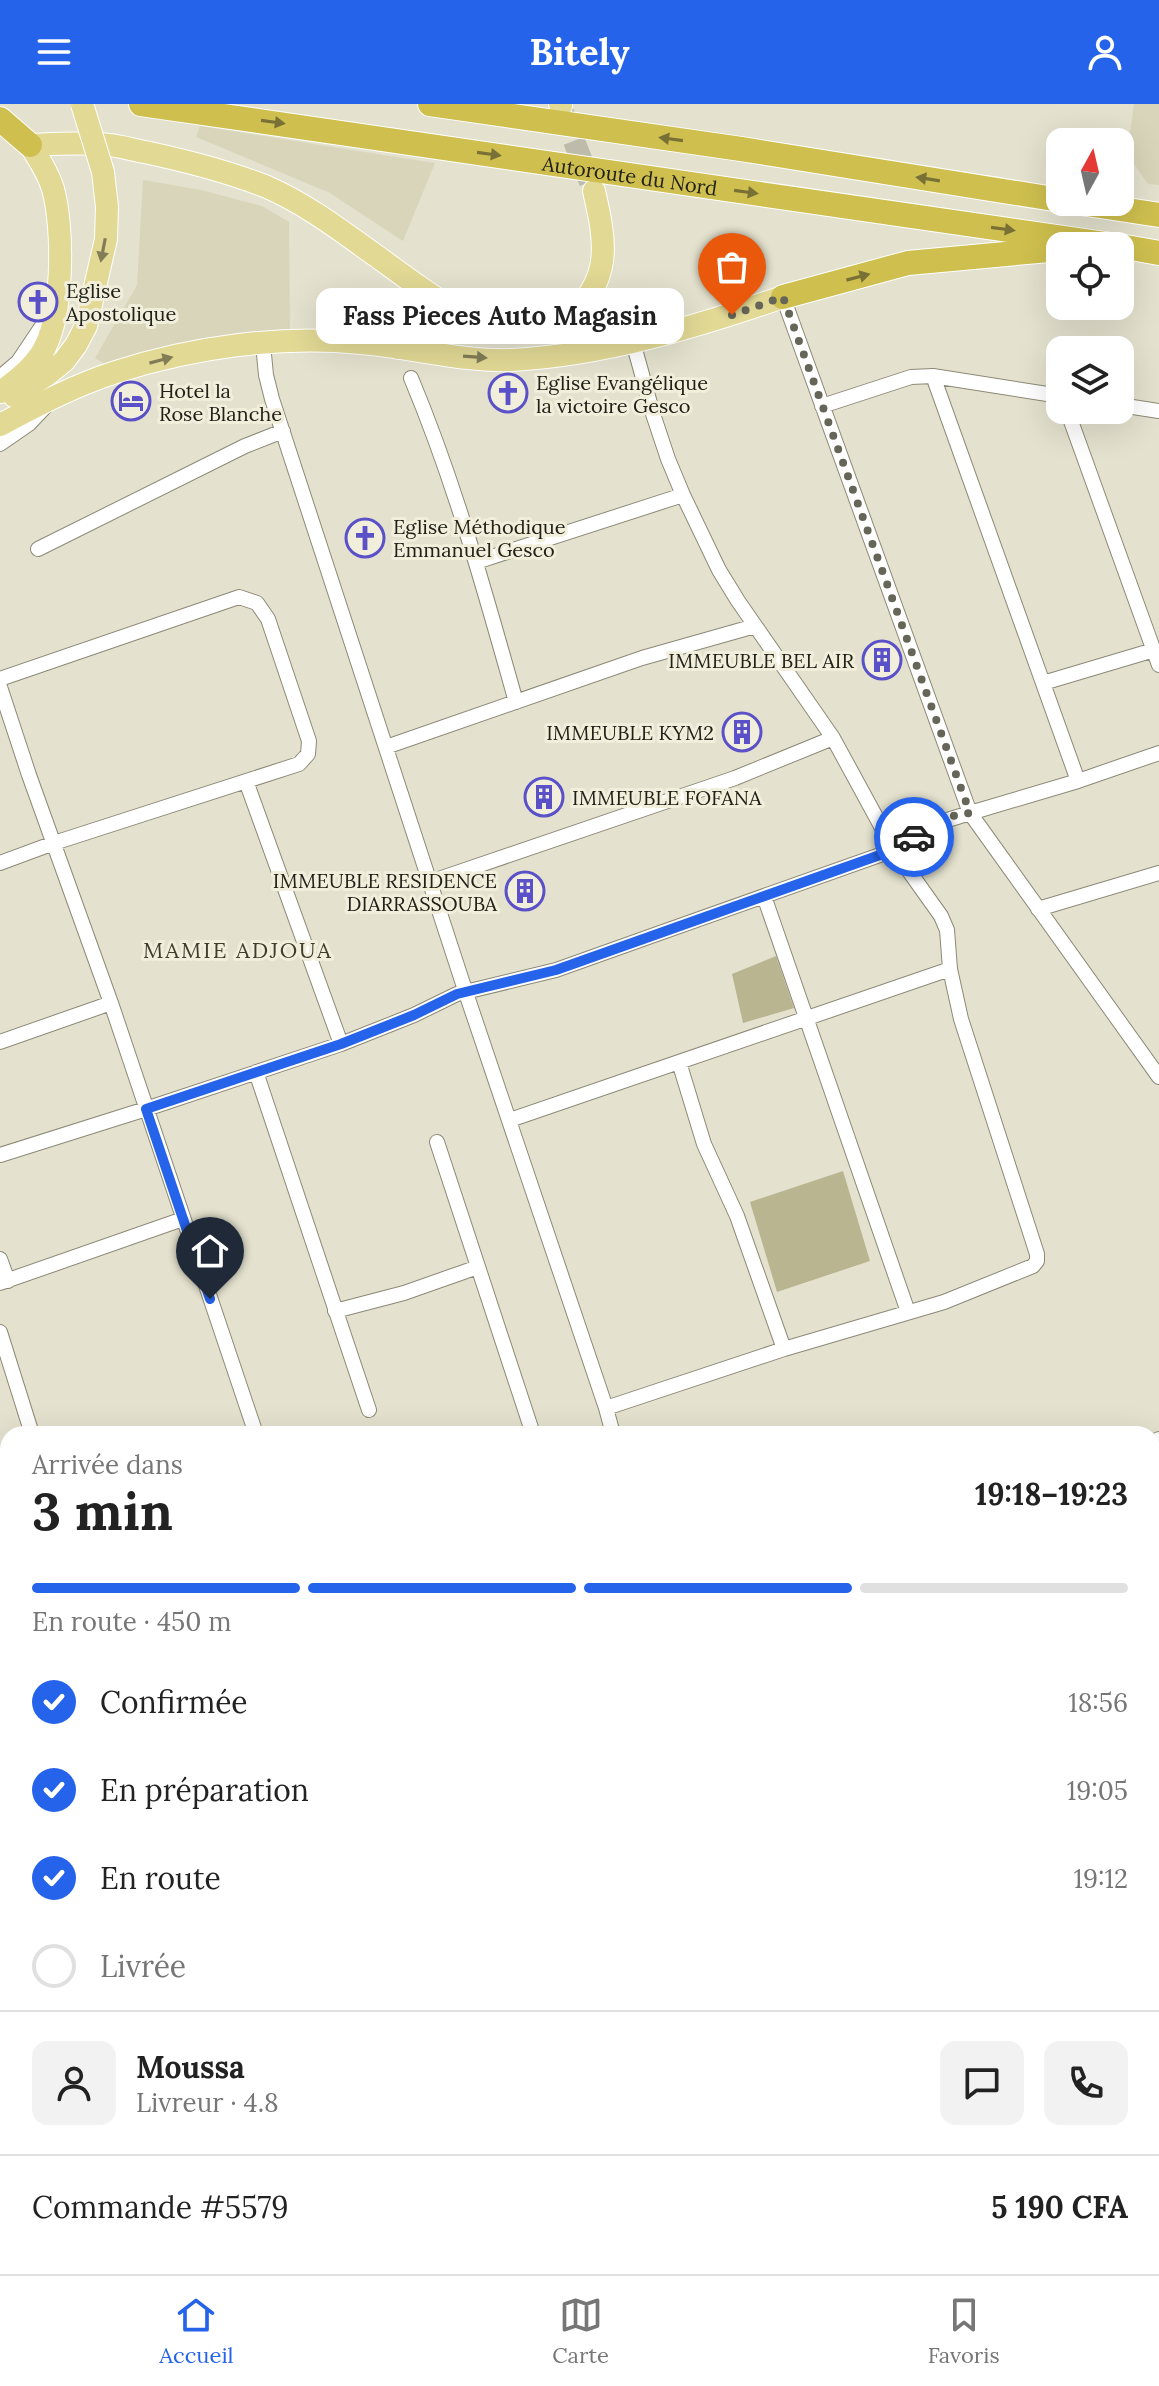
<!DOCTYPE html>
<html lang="fr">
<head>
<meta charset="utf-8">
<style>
	:root { --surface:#fff; --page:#f2f2f2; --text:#222; --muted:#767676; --line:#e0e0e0; --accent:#2563eb }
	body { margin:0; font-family:Lora,serif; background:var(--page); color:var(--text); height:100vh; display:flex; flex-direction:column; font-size:30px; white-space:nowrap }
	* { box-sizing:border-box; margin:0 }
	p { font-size:26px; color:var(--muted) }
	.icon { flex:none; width:44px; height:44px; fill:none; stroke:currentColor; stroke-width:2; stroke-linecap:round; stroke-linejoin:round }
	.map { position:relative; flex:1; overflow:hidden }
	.drawer { position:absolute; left:0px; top:1322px; width:1160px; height:848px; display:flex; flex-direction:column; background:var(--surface); border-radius:24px 24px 0 0; box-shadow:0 8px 32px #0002 }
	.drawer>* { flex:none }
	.needle { width:52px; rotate:8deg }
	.buttons { position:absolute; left:1046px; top:24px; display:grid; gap:16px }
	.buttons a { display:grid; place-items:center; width:88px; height:88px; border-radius:16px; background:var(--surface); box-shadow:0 8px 32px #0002; font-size:40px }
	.pin { position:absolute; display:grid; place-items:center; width:68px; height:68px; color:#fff; margin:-82px -34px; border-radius:50% 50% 50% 0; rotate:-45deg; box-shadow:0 0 8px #0007 }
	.pin .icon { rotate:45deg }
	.courier { position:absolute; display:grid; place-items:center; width:80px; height:80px; margin:-40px; border:6px solid #2563eb; border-radius:50%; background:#fff; color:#222; box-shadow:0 2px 10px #0007 }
	.bubble { position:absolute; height:56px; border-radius:16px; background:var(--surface); box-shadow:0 8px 32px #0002; font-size:26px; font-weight:700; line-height:56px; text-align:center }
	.summary em { font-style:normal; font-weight:700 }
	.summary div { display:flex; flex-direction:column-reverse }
	.summary { display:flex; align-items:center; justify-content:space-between; height:136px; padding:0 32px }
	h1 { font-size:52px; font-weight:700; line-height:60px }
	.bar { display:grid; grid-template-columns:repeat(4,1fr); gap:12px 8px; align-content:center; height:96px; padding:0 32px }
	.bar i { height:10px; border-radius:6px; background:var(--line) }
	.bar .selected { background:var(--accent) }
	.bar p { grid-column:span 4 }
	.line { display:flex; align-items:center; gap:20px; padding:0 32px; border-top:2px solid var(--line) }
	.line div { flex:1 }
	.round { display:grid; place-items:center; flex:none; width:84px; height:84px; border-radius:16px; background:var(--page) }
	ol { padding:0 32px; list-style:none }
	li { display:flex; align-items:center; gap:24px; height:88px }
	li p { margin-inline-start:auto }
	li .icon { padding:8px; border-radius:50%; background:var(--accent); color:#fff; stroke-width:4 }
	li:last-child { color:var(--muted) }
	li i { width:44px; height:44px; border:4px solid var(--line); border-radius:50% }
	header { display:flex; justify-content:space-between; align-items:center; height:104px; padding:0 32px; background:var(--accent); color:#fff; font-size:36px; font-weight:700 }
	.tab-bar { display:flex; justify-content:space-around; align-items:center; height:112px; border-top:2px solid var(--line); background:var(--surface); font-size:22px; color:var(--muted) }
	.tab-bar a { display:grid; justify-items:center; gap:4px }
	.tab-bar .selected { color:var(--accent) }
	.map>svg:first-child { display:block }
	.built { fill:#d9d5ba }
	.green { fill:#b9b591 }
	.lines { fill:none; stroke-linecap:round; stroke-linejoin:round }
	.primary-tunnel { stroke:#bdbbaa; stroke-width:22; stroke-dasharray:22 11; stroke-linecap:butt }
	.street-casing { stroke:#8c8977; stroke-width:16 }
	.secondary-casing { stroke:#8c8977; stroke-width:22 }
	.primary-casing { stroke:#fff; stroke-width:24 }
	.highway-casing { stroke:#fff; stroke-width:26 }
	.street { stroke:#fff; stroke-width:14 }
	.secondary { stroke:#f0ecca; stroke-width:20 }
	.primary { stroke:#e2d995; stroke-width:22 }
	.highway { stroke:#cebf4e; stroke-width:24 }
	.primary-bridge-casing { stroke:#fff; stroke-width:24; stroke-linecap:butt }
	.primary-bridge { stroke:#e2d995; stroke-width:22 }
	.oneway { fill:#787034 }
	.oneway2 { fill:#827d57 }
	.done { stroke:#656558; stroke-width:8; stroke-dasharray:0 14.4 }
	.route { stroke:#2563eb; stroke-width:10 }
	.labels { text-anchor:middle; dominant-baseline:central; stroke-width:6; stroke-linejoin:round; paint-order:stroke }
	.street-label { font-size:20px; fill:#212119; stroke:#f1efdb }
	.poi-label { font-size:20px; fill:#212119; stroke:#f1efdb; text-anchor:start }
	.neighbourhood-label { font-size:22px; letter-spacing:2px; fill:#3f3d2d; stroke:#f1efdb }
</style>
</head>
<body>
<header><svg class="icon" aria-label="menu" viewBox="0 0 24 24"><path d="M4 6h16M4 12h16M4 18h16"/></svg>Bitely<svg class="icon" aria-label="person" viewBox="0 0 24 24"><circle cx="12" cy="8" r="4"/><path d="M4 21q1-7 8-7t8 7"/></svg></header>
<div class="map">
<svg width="1159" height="2170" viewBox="0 0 1159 2170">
	<rect width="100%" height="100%" fill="#e4e2ce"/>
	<!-- built -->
	<path class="built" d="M1134 0H1159V81L1148 80 1127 50Z
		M200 22 396 53 435 59 403 137 330 89 196 33Z
		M143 76 201 86 262 102 289 118 290 229 106 261 95 254 137 181Z
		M1159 1828V2170H699L694 2162H1152V1832Z"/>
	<!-- green -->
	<path class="green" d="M776 852 794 904 743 919 732 870Z
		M843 1067 870 1157 777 1188 750 1098Z
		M694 2162H1049L1052 2170H699Z"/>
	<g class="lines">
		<!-- primary-tunnel -->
		<path class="primary-tunnel" d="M562 6 590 78"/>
		<!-- street casing -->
		<g class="street-casing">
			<path id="street" d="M263 240 266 271 272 295 466 889 606 1304 613 1330
				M933 272 1078 677 1159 649
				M0 273 18 258 48 213
				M411 274C455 379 485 488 516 598
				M1120 301 1159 307
				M822 302 911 273 933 272 1060 292
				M1067 306 1159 561
				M0 340 29 320 46 302
				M38 445 245 342 283 327
				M476 458 683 391
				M0 575 239 493 257 499 268 515 309 637 308 650 299 660 54 739 0 759
				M1043 579 1154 546
				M0 583 29 671 111 899 256 1330
				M386 643 642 554 755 522
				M246 677 341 940
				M1078 677 970 709 1159 973
				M430 778 735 674 833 634
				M764 792 908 1208
				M1038 805 1159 769
				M0 938 111 899
				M679 958 704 1040 737 1112 784 1245
				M256 968 369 1306
				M510 1016 950 865
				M437 1038 533 1330
				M0 1051 146 1005 341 940 414 911 457 890 556 866 657 830 894 746 941 718 970 709 783 193
				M0 1155 8 1177
				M0 1179 183 1115
				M335 1207 404 1189 478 1163
				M0 1228 32 1330
				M606 1304 784 1245 944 1198 1033 1162 1037 1157V1150L961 915 950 865 947 826 941 812 894 746 833 634 738 497 719 466 683 391 668 355 653 310 633 238
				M1152 1338 1159 1335
				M1152 1523 1159 1521
				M1152 1706 1159 1704
				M0 1728 8 1710
				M0 2099 8 2100
				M244 2162 256 2170
				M29 2170 30 2162
				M147 2170 148 2162
				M530 2170 544 2162"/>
		</g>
		<!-- secondary casing -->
		<g class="secondary-casing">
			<path id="secondary" d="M0 1907 8 1909
				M400 2162 409 2170"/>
		</g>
		<!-- primary casing -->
		<g class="primary-casing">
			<path id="primary" d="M560 0 561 2
				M30 41C56 40 83 38 109 41 121 42 133 46 145 48 187 57 227 67 267 83 306 100 340 126 375 151 427 188 516 265 577 205 613 170 604 131 594 87
				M398 244 427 189
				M0 288C15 278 31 265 41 250 64 216 64 124 53 85 48 69 39 55 30 41
				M14 292 48 270 64 257 76 241 86 222 106 135 107 103 103 68
				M0 321C38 301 75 281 116 268 193 243 281 231 361 239 411 243 462 258 512 256 605 251 695 223 783 193"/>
		</g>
		<!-- highway casing -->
		<g class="highway-casing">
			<g id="highway">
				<path id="s1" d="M141 0 1118 142"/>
				<path d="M430 0 741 45 1060 96"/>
				<path d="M0 15 30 41"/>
				<path d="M1074 98 1159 111"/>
				<path d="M1120 142 1159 149"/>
				<path d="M783 193 908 159 1060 145"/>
			</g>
		</g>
		<!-- street -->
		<use href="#street" class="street"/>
		<!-- secondary -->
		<use href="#secondary" class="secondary"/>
		<!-- primary -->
		<use href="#primary" class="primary"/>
		<!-- highway -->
		<use href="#highway" class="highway"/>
		<!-- primary-bridge casing -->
		<g class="primary-bridge-casing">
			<path id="primary-bridge" d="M82 0 103 68"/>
		</g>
		<!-- primary-bridge -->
		<use href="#primary-bridge" class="primary-bridge"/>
	</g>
	<!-- one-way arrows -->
	<defs><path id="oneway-solid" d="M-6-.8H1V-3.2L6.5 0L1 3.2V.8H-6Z" transform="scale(2)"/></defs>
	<g class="oneway">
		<use href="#oneway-solid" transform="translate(273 18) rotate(8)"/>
		<use href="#oneway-solid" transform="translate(671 35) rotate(-172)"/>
		<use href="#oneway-solid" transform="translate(489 50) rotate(8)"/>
		<use href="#oneway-solid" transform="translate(928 75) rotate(-171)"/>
		<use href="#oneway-solid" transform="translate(746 88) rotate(8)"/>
		<use href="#oneway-solid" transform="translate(1003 125) rotate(8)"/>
		<use href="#oneway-solid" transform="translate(858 173) rotate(-15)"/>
	</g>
	<g class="oneway2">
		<use href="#oneway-solid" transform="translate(103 146) rotate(101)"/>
		<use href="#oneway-solid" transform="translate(475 253) rotate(4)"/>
		<use href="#oneway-solid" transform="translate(161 256) rotate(-15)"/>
	</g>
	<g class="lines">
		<!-- done -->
		<path class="done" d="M732 211 783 193 970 709 953 712 914 733"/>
		<!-- route -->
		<path class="route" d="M210 1195 146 1005 341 940 414 911 457 890 556 866 894 746 914 733"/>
	</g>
	<!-- icons -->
	<defs>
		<g id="church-ring" transform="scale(2)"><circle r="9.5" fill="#f1efdb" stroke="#5a50c8" stroke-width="1.5"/><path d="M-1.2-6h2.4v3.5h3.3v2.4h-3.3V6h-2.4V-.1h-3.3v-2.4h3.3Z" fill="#5a50c8"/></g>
		<g id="hotel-ring" transform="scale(2)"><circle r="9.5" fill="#f1efdb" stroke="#5a50c8" stroke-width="1.5"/><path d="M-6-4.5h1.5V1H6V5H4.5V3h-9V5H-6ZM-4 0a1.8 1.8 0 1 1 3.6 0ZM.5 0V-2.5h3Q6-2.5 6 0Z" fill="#5a50c8"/></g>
		<g id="building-ring" transform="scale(2)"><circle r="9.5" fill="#f1efdb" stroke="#5a50c8" stroke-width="1.5"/><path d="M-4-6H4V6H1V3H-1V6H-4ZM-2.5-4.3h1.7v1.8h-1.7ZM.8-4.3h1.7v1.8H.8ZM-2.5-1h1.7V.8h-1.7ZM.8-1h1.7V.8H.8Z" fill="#5a50c8"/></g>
	</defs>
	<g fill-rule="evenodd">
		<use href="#church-ring" x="38" y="198"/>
		<use href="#church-ring" x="508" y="289"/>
		<use href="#hotel-ring" x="131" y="297"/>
		<use href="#church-ring" x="365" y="434"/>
		<use href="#building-ring" x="882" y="556"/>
		<use href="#building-ring" x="742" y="628"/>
		<use href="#building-ring" x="544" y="693"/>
		<use href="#building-ring" x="525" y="787"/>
	</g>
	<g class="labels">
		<!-- street labels -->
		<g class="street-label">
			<text stroke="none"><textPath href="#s1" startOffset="494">Autoroute du Nord</textPath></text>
		</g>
		<!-- poi labels -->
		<g class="poi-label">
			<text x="66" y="186">Eglise<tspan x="66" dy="23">Apostolique</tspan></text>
			<text x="536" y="278">Eglise Evangélique<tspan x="536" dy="23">la victoire Gesco</tspan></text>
			<text x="159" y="286">Hotel la<tspan x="159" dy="23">Rose Blanche</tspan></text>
			<text x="393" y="422">Eglise Méthodique<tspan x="393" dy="23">Emmanuel Gesco</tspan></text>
			<text x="854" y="556" text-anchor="end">IMMEUBLE BEL AIR</text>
			<text x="714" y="628" text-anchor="end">IMMEUBLE KYM2</text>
			<text x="572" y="693">IMMEUBLE FOFANA</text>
			<text x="497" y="776" text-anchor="end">IMMEUBLE RESIDENCE<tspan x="497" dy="23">DIARRASSOUBA</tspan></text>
		</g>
		<!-- neighbourhood labels -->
		<g class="neighbourhood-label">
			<text x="238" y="846">MAMIE ADJOUA</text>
		</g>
	</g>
</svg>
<div class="buttons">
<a><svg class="needle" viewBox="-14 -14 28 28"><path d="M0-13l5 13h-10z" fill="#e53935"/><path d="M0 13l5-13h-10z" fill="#767676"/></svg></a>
<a><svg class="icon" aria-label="locate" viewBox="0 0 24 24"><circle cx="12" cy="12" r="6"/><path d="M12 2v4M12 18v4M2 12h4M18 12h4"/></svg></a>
<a><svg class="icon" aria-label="layers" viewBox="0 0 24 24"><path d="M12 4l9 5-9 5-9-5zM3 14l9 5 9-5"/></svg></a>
</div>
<div class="pin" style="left:732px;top:211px;background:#ea580c"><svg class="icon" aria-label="bag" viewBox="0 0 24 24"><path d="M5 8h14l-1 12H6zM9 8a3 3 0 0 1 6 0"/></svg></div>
<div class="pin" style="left:210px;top:1195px;background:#1f2937"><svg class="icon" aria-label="home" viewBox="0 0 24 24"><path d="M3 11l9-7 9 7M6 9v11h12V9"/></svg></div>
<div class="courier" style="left:914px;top:733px"><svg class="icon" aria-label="car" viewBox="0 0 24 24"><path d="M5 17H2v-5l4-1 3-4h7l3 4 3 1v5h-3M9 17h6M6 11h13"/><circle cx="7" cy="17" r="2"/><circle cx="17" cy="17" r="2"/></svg></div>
<div class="bubble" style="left:316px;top:184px;width:368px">Fass Pieces Auto Magasin</div>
<section class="drawer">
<div class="summary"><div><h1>3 min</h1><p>Arrivée dans</p></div><em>19:18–19:23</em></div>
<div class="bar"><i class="selected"></i><i class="selected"></i><i class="selected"></i><i></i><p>En route · 450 m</p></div>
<ol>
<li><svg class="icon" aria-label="check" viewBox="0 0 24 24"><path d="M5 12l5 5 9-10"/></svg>Confirmée<p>18:56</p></li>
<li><svg class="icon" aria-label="check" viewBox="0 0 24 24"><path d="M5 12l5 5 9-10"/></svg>En préparation<p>19:05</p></li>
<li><svg class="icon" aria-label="check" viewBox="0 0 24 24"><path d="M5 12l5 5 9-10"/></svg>En route<p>19:12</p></li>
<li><i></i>Livrée</li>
</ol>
<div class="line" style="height:144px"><a class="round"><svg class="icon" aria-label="person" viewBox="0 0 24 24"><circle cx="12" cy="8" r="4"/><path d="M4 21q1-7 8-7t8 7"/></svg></a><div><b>Moussa</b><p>Livreur · 4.8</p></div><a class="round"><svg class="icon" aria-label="chat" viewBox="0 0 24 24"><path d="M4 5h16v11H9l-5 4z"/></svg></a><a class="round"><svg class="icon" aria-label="phone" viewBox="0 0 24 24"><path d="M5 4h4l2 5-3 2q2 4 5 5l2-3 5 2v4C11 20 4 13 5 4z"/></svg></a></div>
<div class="line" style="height:104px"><div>Commande #5579</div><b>5 190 CFA</b></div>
</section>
</div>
<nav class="tab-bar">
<a class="selected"><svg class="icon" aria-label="home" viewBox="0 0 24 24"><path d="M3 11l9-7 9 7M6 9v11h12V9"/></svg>Accueil</a>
<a><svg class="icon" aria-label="map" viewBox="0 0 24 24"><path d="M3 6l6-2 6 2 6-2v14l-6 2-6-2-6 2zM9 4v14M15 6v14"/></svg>Carte</a>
<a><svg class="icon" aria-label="saved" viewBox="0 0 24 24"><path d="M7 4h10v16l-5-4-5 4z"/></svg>Favoris</a>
</nav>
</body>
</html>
